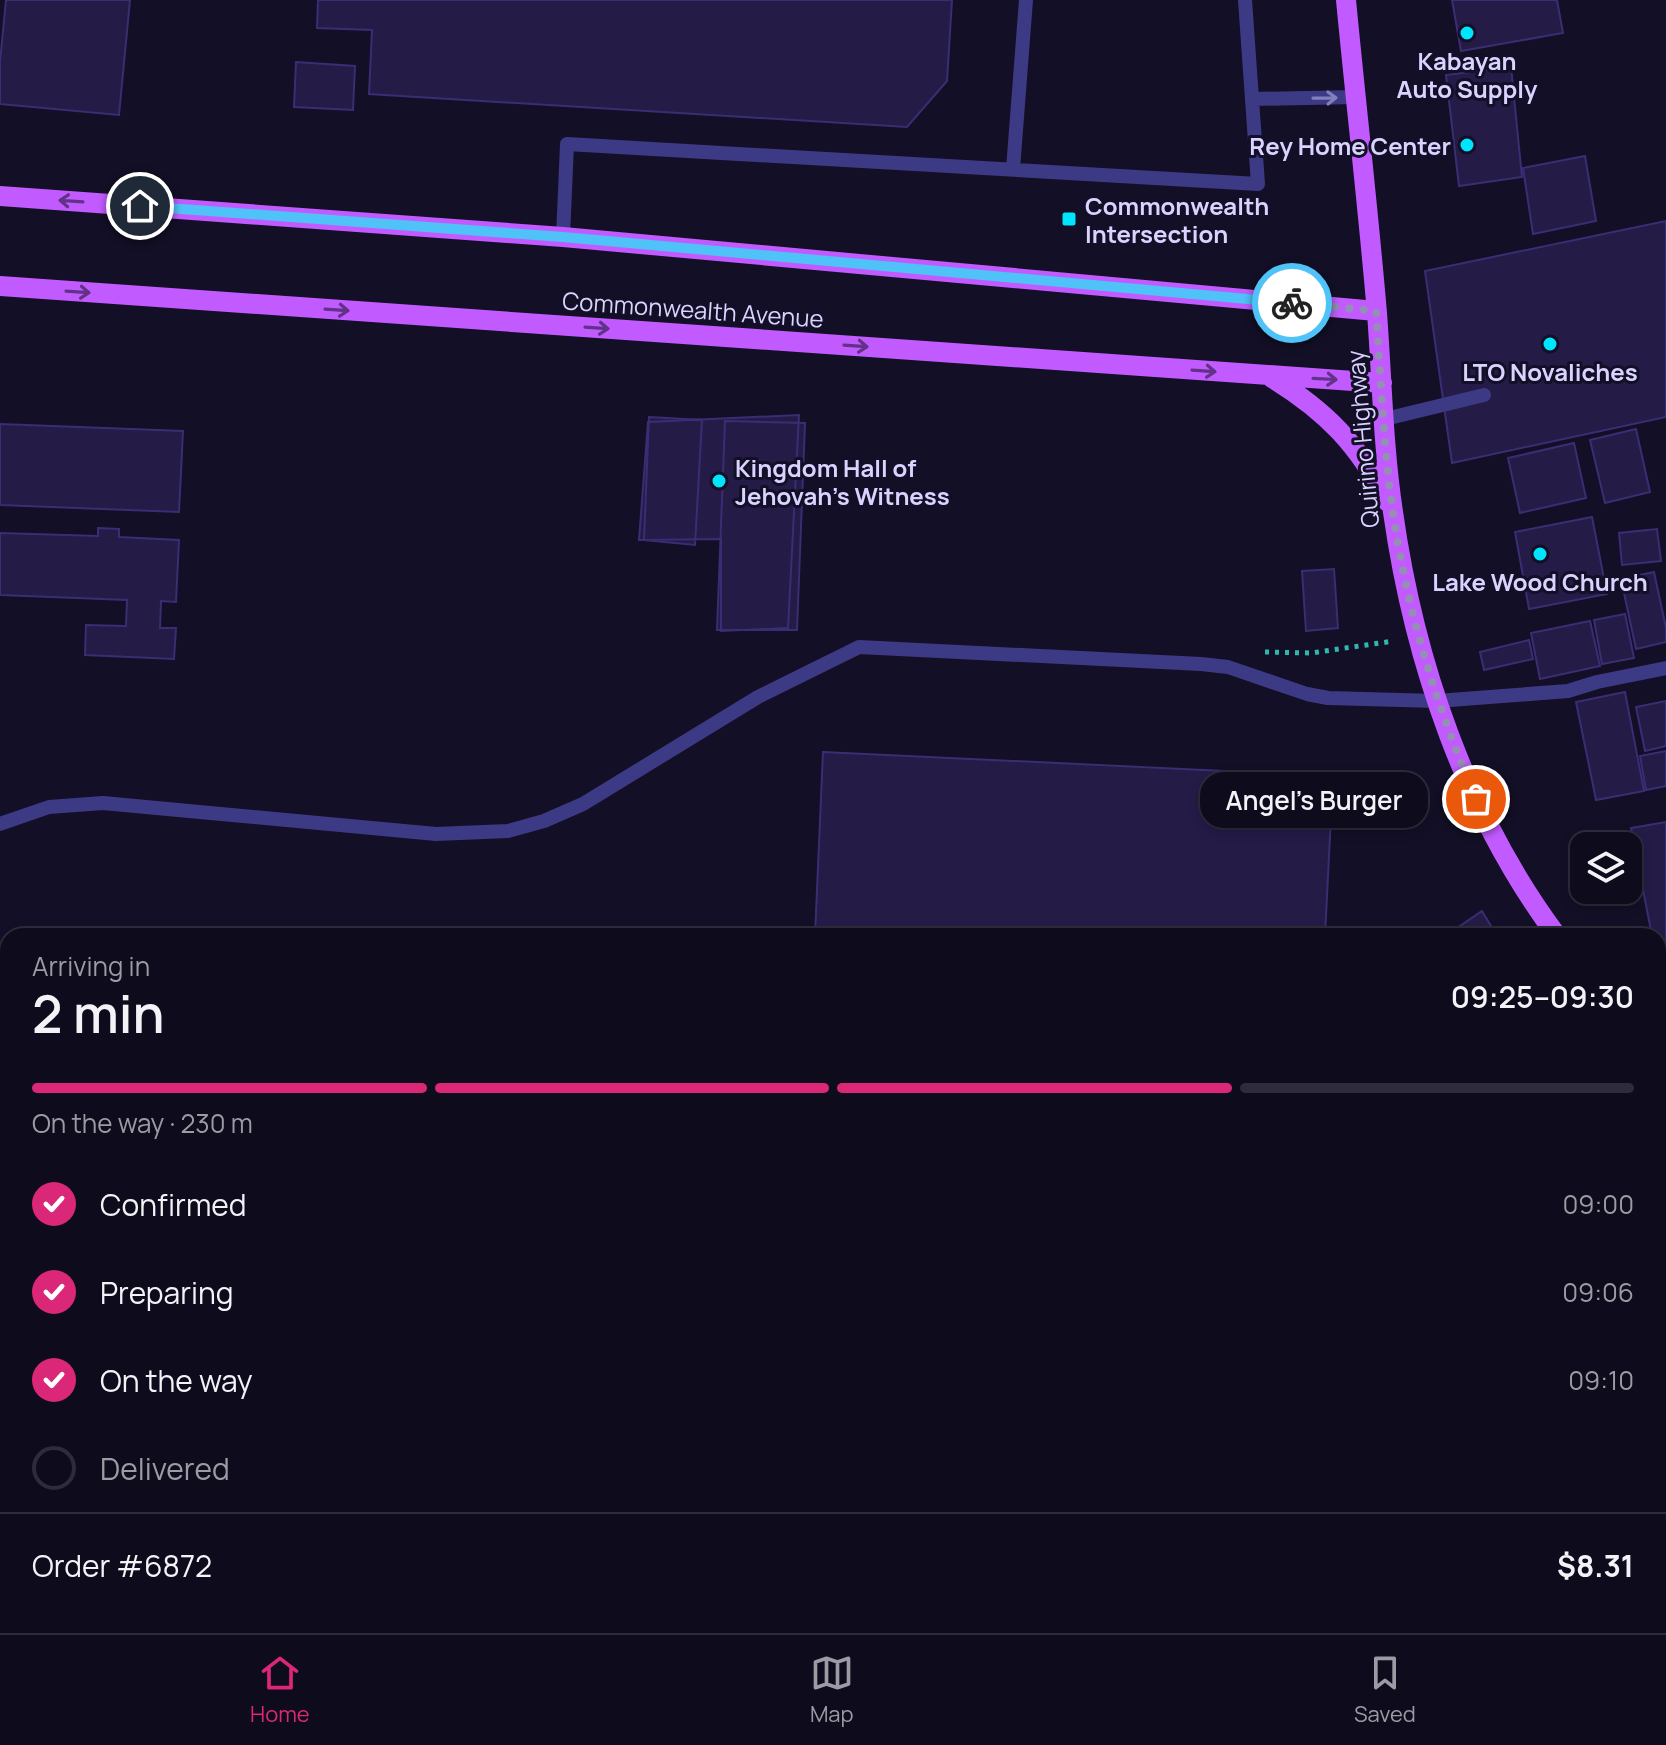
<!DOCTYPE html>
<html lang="en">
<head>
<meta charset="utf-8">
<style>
	:root { --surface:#0e0b1c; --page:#1c1929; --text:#f1f3f6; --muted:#9b9ba3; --line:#2e2b3b; --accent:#db2777 }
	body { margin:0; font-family:Manrope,sans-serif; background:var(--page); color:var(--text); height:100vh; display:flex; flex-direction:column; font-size:30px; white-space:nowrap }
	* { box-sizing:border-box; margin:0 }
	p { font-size:26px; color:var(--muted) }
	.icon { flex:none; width:44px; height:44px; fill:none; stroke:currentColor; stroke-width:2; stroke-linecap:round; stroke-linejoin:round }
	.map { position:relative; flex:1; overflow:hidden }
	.panel { position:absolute; left:0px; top:928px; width:1666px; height:706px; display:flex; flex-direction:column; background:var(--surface); border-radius:24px 24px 0 0; box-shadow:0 4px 12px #0003,0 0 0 2px var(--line) }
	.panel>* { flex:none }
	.controls { position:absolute; left:1570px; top:832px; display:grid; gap:16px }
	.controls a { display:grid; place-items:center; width:72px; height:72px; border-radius:16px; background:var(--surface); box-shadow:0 4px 12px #0003,0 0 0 2px var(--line); font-size:40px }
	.pin { position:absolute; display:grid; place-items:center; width:68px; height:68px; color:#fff; margin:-34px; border:4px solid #fff; border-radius:50%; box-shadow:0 2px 8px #0007 }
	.courier { position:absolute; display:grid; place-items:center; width:80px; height:80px; margin:-40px; border:6px solid #4fc3f7; border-radius:50%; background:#fff; color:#222; box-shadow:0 2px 10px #0007 }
	.bubble { position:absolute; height:56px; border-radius:24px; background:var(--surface); box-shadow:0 4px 12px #0003,0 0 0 2px var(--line); font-size:26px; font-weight:600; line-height:56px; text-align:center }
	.summary em { font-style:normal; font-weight:600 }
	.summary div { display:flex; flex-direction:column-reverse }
	.summary { display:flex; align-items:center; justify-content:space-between; height:136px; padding:0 32px }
	h1 { font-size:52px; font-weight:600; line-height:60px }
	.bar { display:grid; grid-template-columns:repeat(4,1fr); gap:12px 8px; align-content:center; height:96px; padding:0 32px }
	.bar i { height:10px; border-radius:6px; background:var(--line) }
	.bar .current { background:var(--accent) }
	.bar p { grid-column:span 4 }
	.line { display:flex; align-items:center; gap:20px; padding:0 32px; border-top:2px solid var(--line) }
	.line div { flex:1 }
	ol { padding:0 32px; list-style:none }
	li { display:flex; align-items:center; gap:24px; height:88px }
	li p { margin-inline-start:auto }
	li .icon { padding:8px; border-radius:50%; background:var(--accent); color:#fff; stroke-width:4 }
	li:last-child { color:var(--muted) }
	li i { width:44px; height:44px; border:4px solid var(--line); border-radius:50% }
	.dock { display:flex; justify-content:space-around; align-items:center; height:112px; border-top:2px solid var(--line); background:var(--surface); font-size:22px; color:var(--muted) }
	.dock a { display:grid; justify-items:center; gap:4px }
	.dock .current { color:var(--accent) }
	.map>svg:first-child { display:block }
	.building { fill:#241b47; stroke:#3b2d73; stroke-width:2 }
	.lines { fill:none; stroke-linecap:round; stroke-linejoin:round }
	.path { stroke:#2fb8b0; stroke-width:5; stroke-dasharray:4 6; stroke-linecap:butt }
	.service { stroke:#3d3a85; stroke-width:14 }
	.minor { stroke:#3d3a85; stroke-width:20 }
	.secondary { stroke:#6f6bff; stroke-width:20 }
	.primary { stroke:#c25bff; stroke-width:20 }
	.oneway { stroke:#837fbc }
	.oneway2 { stroke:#623188 }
	.done { stroke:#948fb3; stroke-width:8; stroke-dasharray:0 14.4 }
	.route { stroke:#4fc3f7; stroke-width:10 }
	.poi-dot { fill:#00e5ff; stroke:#130f26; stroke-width:3 }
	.labels { text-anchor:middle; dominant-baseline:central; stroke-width:6; stroke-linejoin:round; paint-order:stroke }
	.poi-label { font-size:24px; font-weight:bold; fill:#d9d4ff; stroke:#130f26 }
	.street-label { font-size:24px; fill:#d9d4ff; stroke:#130f26 }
</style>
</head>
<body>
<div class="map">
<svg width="1666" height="1633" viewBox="0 0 1666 1633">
	<rect width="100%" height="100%" fill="#130f26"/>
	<!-- building -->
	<path class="building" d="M6 0H130L119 115 0 104V62Z
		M318 0H952L947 81 907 127 369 94 372 30 317 28Z
		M1452 0H1557L1563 33 1461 51Z
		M296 62 355 66 353 110 294 107Z
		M1511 67 1522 177 1459 186 1446 75Z
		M1585 156 1596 221 1533 234 1523 168Z
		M1666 221V417L1452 463 1425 271Z
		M799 415 788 628 721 631V539L639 540 648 422Z
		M649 417 702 420 695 545 644 540Z
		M725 421 805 423 797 630H717Z
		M0 424 183 431 179 512 0 505Z
		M1636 429 1650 492 1605 503 1590 440Z
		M1574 443 1586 498 1520 513 1508 458Z
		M1592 517 1607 594 1529 609 1515 532Z
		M98 528 119 529V537L179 540 176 602 161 601 160 628H176L174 659 85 655 86 625 126 626 127 600 0 595V533L98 536Z
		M1657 529 1661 561 1622 565 1619 533Z
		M1334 569 1338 628 1306 631 1302 571Z
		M1654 572 1666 628V642L1636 649 1621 579Z
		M1625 614 1634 658 1602 664 1594 620Z
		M1590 621 1600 666 1540 679 1531 633Z
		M1529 640 1533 659 1484 670 1480 652Z
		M1625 692 1644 791 1596 800 1576 702Z
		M1666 701V746L1645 751 1636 707Z
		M1666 751V786L1646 790 1640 756Z
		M823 752 1333 776 1325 936H815Z
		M1666 822V986L1661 981 1658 936H1652L1631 828Z
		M1482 911 1497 936H1453L1454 930Z
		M6 974H8V1017H5Z
		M0 1118H8V1204H0Z
		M1661 1278 1666 1285V1321L1658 1309V1280Z
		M1658 1312 1666 1325V1331L1658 1336Z
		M1666 1488V1544L1658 1549V1494Z
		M1666 1558V1633H1579L1575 1626H1658V1563Z
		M185 1626H250V1633H185Z
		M321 1626H390V1633H321Z
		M394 1626H452L453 1633H395Z
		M801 1626H871L875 1633H790Z
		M1185 1626H1201L1205 1633H1174Z
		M1212 1626H1239L1228 1633H1217Z
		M1279 1626H1329L1333 1633H1283Z
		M1353 1626H1395L1399 1633H1357Z
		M1407 1626H1448L1438 1633H1412Z
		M1484 1626H1519L1509 1633H1488Z"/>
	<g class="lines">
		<!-- path -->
		<path class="path" d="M1265 652 1311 653 1394 641
			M1658 1253 1666 1247
			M1401 1626 1405 1633"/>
		<!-- service -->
		<path class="service" d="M1252 99 1356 97
			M1013 169 1026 0
			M563 237 567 144 1258 184 1245 0
			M1385 419 1484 395
			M0 824 49 807 103 803 436 834 508 831 544 821 583 804 758 697 859 647 1201 664 1228 667 1307 694 1328 698 1437 701 1568 691 1597 682 1666 668"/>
		<!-- minor -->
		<path class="minor" d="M0 1078 8 1079
			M0 1330H8
			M0 1601H8
			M463 1626 466 1633
			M719 1626 724 1633
			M1125 1626 1129 1633
			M1554 1626 1558 1633
			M38 1633V1626
			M281 1633 282 1626
			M1452 1633 1461 1626"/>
		<!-- secondary -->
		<path class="secondary" d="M1658 1051 1666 1050"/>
		<!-- primary -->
		<path class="primary" d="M1346 0C1356 104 1368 208 1377 313 1382 379 1383 446 1393 512 1414 661 1466 814 1557 936
			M0 196 563 237 1376 311
			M0 286 1382 383
			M1272 378C1326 411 1359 445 1388 502
			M1658 1077 1666 1089"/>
	</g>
	<!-- one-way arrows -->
	<defs><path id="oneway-shaft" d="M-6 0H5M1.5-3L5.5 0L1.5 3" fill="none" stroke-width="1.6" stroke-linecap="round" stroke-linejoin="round" transform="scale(2)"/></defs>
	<use class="oneway" href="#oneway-shaft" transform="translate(1325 98) rotate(-1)"/>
	<g class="oneway2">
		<use href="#oneway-shaft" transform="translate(71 201) rotate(-176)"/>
		<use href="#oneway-shaft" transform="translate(78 292) rotate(4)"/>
		<use href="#oneway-shaft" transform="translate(337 310) rotate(4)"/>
		<use href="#oneway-shaft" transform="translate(597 328) rotate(4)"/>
		<use href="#oneway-shaft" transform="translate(856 346) rotate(4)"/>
		<use href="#oneway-shaft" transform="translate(1204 371) rotate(4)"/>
		<use href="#oneway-shaft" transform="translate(1325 379) rotate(3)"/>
	</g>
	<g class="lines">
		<!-- done -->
		<path class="done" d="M1292 303 1376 311C1381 377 1383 446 1393 512 1407 612 1437 707 1476 799"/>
		<!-- route -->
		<path class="route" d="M140 206 563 237 1292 303"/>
	</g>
	<!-- markers -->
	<g class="poi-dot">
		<circle cx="1467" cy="33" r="8"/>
		<circle cx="1467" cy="145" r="8"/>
		<rect x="1061" y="211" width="16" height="16" rx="4"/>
		<circle cx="1550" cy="344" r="8"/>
		<circle cx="719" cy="481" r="8"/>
		<circle cx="1540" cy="554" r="8"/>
	</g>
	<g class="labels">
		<!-- poi labels -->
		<g class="poi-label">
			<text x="1467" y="60">Kabayan<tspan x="1467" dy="28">Auto Supply</tspan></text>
			<text x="1451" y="145" text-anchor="end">Rey Home Center</text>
			<text x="1085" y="205" text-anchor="start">Commonwealth<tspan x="1085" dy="28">Intersection</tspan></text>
			<text x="1550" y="371">LTO Novaliches</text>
			<text x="735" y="467" text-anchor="start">Kingdom Hall of<tspan x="735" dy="28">Jehovah's Witness</tspan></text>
			<text x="1540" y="581">Lake Wood Church</text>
		</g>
		<!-- street labels -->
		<g class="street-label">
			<text transform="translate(693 309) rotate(4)">Commonwealth Avenue</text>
			<text transform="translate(1362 439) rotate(-95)">Quirino Highway</text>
		</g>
	</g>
</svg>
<div class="controls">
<a><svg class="icon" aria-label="layers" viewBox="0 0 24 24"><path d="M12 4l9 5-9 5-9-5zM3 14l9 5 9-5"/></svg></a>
</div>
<div class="pin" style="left:1476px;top:799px;background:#ea580c"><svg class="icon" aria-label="bag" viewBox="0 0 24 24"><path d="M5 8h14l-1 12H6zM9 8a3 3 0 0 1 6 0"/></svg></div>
<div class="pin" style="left:140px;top:206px;background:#1f2937"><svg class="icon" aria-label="home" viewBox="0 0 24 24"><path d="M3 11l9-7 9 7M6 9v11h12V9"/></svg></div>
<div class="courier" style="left:1292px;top:303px"><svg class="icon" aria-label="bike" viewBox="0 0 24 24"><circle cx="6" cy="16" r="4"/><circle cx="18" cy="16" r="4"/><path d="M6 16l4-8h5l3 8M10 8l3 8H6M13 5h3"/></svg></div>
<div class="bubble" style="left:1200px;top:772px;width:228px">Angel's Burger</div>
<section class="panel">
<div class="summary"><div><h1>2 min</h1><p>Arriving in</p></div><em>09:25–09:30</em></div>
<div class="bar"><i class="current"></i><i class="current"></i><i class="current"></i><i></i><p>On the way · 230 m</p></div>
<ol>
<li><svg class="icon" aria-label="check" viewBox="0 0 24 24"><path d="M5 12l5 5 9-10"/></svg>Confirmed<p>09:00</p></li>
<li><svg class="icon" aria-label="check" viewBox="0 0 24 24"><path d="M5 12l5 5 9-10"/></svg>Preparing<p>09:06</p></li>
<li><svg class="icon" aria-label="check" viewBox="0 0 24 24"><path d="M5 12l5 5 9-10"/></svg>On the way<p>09:10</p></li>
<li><i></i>Delivered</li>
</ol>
<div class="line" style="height:104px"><div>Order #6872</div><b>$8.31</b></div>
</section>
</div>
<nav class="dock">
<a class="current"><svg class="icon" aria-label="home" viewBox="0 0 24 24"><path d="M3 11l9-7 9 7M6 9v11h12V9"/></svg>Home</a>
<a><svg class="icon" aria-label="map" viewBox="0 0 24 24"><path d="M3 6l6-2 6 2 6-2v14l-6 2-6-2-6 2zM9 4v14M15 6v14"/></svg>Map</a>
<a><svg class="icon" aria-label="saved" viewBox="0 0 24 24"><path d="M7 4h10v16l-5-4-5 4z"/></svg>Saved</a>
</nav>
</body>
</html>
